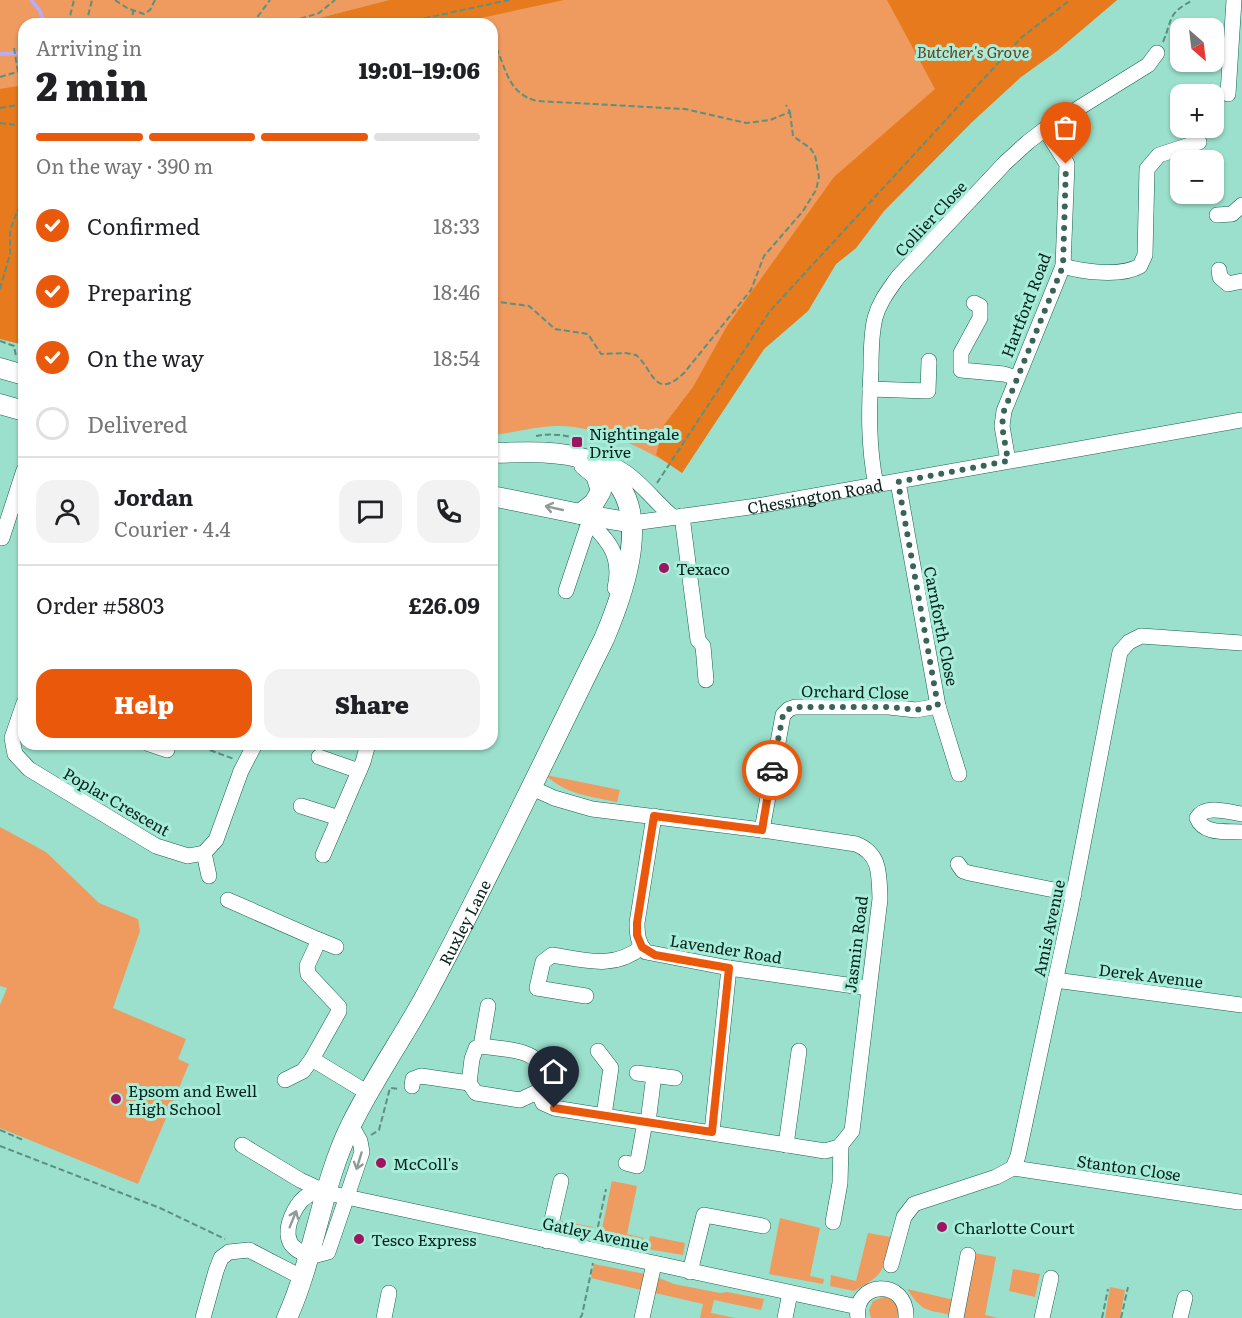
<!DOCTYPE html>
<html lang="en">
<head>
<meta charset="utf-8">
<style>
	:root { --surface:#fff; --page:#f2f2f2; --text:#202124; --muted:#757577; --line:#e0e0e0; --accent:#ea580c }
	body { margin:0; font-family:Literata,serif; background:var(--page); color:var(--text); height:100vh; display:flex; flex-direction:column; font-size:22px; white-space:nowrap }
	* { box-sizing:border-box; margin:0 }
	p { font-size:20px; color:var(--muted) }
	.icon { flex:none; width:33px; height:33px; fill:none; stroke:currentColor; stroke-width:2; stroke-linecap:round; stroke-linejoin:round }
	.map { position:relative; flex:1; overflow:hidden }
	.side { position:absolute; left:18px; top:18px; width:480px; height:732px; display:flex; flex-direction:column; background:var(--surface); border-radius:18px; box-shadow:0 2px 4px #0004 }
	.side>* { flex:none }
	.needle { width:39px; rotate:152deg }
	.controls { position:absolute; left:1170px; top:18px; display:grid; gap:12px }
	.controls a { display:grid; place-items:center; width:54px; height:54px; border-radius:12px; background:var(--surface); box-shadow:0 2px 4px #0004; font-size:30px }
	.pin { position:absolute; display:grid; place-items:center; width:51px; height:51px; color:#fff; margin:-62px -26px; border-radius:50% 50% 50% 0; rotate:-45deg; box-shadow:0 0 6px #0007 }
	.pin .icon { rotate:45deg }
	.courier { position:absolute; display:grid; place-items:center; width:60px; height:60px; margin:-30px; border:4px solid #ea580c; border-radius:50%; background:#fff; color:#222; box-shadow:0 2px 8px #0007 }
	.head em { font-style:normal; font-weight:800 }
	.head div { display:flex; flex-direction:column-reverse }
	.head { display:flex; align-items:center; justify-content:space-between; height:102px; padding:0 18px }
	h1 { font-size:39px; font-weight:800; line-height:45px }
	.bar { display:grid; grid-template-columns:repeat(4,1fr); gap:9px 6px; align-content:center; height:72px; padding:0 18px }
	.bar i { height:8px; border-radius:4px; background:var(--line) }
	.bar .current { background:var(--accent) }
	.bar p { grid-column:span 4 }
	.line { display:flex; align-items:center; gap:15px; padding:0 18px; border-top:2px solid var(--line) }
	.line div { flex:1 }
	.round { display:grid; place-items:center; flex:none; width:63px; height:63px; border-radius:18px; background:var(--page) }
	ol { padding:0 18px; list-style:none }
	li { display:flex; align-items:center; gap:18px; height:66px }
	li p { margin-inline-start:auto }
	li .icon { padding:6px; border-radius:50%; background:var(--accent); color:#fff; stroke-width:4 }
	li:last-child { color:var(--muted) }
	li i { width:33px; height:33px; border:3px solid var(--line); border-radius:50% }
	.cta { display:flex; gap:12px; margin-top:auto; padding:12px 18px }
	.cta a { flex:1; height:69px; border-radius:18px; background:var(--accent); color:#fff; font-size:24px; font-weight:800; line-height:69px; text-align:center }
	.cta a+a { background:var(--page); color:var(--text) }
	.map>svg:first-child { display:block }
	.green { fill:#ef9a5f }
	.forest { fill:#e67a1c }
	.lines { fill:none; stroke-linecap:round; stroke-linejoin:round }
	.stream { stroke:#bbabf0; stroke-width:4 }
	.minor-casing { stroke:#176050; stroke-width:16 }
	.major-casing { stroke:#176050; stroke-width:21 }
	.path { stroke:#5c9081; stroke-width:2; stroke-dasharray:6 3; stroke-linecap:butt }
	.minor { stroke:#fff; stroke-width:15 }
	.major { stroke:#fff; stroke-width:20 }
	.oneway { stroke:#8e9c98 }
	.done { stroke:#3a6459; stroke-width:6; stroke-dasharray:0 10.8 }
	.route { stroke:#ea580c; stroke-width:8 }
	.poi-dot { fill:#9f1460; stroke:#a8edd9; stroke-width:2 }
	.labels { text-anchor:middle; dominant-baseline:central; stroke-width:6; stroke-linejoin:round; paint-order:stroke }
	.park-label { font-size:16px; font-style:italic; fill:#683c1b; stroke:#a8edd9 }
	.street-label { font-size:16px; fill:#05221b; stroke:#a8edd9 }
	.poi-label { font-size:16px; fill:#05221b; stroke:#a8edd9; text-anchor:start }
</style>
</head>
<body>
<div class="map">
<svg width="1242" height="1318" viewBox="0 0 1242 1318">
	<rect width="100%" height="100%" fill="#9be0cc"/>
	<!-- green -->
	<path class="green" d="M0 0H389L296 24H24V345L0 339V101L2 89H0Z
		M472 0H1117L1057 51 1021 77 972 122 884 211 856 248 836 264 808 311 764 349 682 473C651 450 596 425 557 426 537 426 513 433 492 435V24H453L470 20Z
		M546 775 620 790 617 802C592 797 564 794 546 775Z
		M0 827 46 852 99 903 138 919 140 931 113 1008 186 1039 178 1059 189 1064 138 1184 0 1128V1005L7 988 0 986Z
		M612 1181 637 1186 627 1234 644 1238 642 1247 600 1238Z
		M780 1218 820 1228 810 1276 824 1279 823 1284 769 1274Z
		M558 1220 593 1227 590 1236 556 1231Z
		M868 1233 891 1237C882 1273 886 1273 854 1291L830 1286 831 1275 856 1281Z
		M650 1236 685 1243 683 1255 647 1249Z
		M974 1253 996 1257 985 1315 998 1318H962Z
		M594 1264 645 1274 641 1290 591 1278Z
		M1013 1269 1040 1274 1035 1297 1009 1291Z
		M654 1276 674 1284 720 1293 727 1292 764 1299 761 1310 714 1300 711 1313 735 1318H700L703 1304 651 1292Z
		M1110 1287 1125 1290 1120 1318H1105Z
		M907 1289 954 1300 951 1315C924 1309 923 1312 907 1289Z
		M886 1296 895 1299 902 1318H871L869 1310 873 1301Z"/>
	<!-- forest -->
	<path class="forest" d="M389 0H564L453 24H296Z
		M887 0H1117L1057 51 1021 77 972 122 884 211 856 248 836 264 808 311 764 349 682 473 656 455 664 425 693 387 727 326 834 177 935 89Z
		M24 85V345L0 339V89Z"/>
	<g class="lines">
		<!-- stream -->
		<path class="stream" d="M31 0 40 11 44 24
			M0 54 24 53"/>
		<!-- minor casing -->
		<g class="minor-casing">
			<g id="minor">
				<path d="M1228 94 1234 0"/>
				<path d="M1217 215 1232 214 1242 205"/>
				<path d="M1063 266C1083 272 1121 277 1140 266L1145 255 1147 169 1159 155 1199 142"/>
				<path d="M1219 270 1220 277 1228 284 1242 281"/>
				<path d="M974 303 980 306V318L961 353V370L1004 374 1016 378"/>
				<path d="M870 389 928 391 929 361"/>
				<path d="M592 460C628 462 648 496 673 517"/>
				<path d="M1008 461 1002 426 1004 411 1063 266 1067 164 1045 129"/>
				<path d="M898 482 938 706 959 774"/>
				<path d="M876 485C868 446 869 409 871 369 871 352 871 334 875 318 879 302 889 290 898 277L1005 163 1028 142 1045 129 1148 65 1157 53"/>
				<path d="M590 516C593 527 598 530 605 539 617 553 619 571 615 588"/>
				<path d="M682 516 698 640 703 646 706 680"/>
				<path id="s1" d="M633 523 757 506 1242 420"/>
				<path d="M0 537 2 538 24 470"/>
				<path d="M566 591 587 528 592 525"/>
				<path d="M24 703 12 738 15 754 29 769 156 846 188 856 204 853"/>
				<path d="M149 744 167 750"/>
				<path d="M319 757 359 771"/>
				<path d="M301 806 339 818"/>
				<path d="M1242 814C1228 812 1205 804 1197 818 1204 835 1226 831 1242 832"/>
				<path d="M654 816 637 923C637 934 638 944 646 952L729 968 868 988"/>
				<path d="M762 830 783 715 789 709 795 707H889L916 710 938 706"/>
				<path d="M204 853 216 840 241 771 255 744"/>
				<path d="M204 853 209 876"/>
				<path d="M323 855 363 762 368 744"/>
				<path d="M958 864 963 871 969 873 1074 894"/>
				<path d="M228 900 319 940 307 966 308 974 339 1007V1011L312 1059 368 1093"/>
				<path d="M319 940 336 947"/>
				<path d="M1055 980 1242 1005"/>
				<path d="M586 996 537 988 543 962 552 955C585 960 613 970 642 947"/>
				<path d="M488 1006 481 1046 476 1048 472 1059 469 1083 476 1093 520 1100 539 1091"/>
				<path d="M481 1046C498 1049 540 1048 541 1071 542 1083 536 1091 543 1103L554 1108 825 1151 839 1147 852 1131 880 899C879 875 881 854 856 844L762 830 592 809 554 798 530 787"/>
				<path d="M598 1051 611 1068 604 1115"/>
				<path d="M637 1073 675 1078"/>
				<path d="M285 1080 303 1071 312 1059"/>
				<path d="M412 1086 413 1079 421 1076 469 1083"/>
				<path d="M648 1122 654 1075"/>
				<path d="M712 1132 729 968"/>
				<path d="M242 1145 300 1180 328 1193 858 1307"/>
				<path d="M786 1145 799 1051"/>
				<path d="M626 1163 637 1166 645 1122"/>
				<path d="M1013 1168 1239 1202"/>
				<path d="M328 1193C323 1193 317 1192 313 1193 297 1198 283 1227 290 1242 293 1249 303 1253 309 1257L328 1252 362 1152 360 1141 351 1125"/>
				<path d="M833 1222 840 1183 841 1145"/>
				<path d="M547 1241 561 1181"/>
				<path d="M891 1265 904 1217 914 1204 996 1177 1013 1168 1018 1156 1070 912 1120 652 1129 642 1141 636 1242 643"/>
				<path d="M690 1272 704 1215 763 1226"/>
				<path d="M203 1318 216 1271 221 1258 229 1252 249 1250 303 1278"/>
				<path d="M384 1318 389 1293"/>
				<path d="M642 1318 654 1264"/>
				<path d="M785 1318 790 1293"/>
				<path d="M858 1318C852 1281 908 1277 906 1318"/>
				<path d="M956 1318 968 1255"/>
				<path d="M1042 1318 1051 1278"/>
				<path d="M1180 1318 1185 1298"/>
			</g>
		</g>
		<!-- major casing -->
		<g class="major-casing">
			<g id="major">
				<path d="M0 368 24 375"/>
				<path d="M0 404 24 411"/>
				<path d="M492 496 580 514 633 523"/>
				<path d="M580 514 594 503 601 491 596 475 584 465"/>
				<path id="s2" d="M287 1318C315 1256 321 1186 351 1125 373 1080 402 1039 426 995 489 878 545 758 604 639 624 592 656 505 603 470 598 466 593 462 588 460 558 450 523 452 492 453"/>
			</g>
		</g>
		<!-- path -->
		<path class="path" d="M115 0 127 8 144 14 150 10 155 0
			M68 24 74 0
			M86 24 92 0
			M132 24 133 11
			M252 24 270 0
			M283 24 319 13 335 0
			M398 24 509 0
			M452 24H477
			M492 40C507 65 505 93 537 101L685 109 746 123 770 120 790 112 786 105
			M1163 42C1173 18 1167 14 1193 0
			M14 48 18 72
			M0 77 24 70
			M0 108 24 104
			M0 123 24 126
			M0 289 10 254V230L24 195
			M492 301 529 306 555 329 588 334 601 354 626 353 636 355C654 370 654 401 684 373L751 290 764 256 803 211 816 190 819 177 815 155 810 148 793 136 790 112
			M0 341 14 346 16 356
			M536 436C552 433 569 435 583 441
			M657 483 770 311 1022 37 1070 0
			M193 744 234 759
			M0 1130 23 1140
			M371 1135 379 1130 390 1088 400 1089
			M0 1146 160 1208 225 1239
			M596 1236 606 1189
			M580 1318 582 1315 593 1263
			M1102 1318 1108 1289
			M1121 1318 1128 1287"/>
		<!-- minor -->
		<use href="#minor" class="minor"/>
		<!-- major -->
		<use href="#major" class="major"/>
	</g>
	<!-- one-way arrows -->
	<defs><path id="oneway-shaft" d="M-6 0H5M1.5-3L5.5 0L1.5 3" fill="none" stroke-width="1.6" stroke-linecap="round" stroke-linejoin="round" transform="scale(1.5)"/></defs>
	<g class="oneway">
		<use href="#oneway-shaft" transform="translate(554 508) rotate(-167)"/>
		<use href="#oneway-shaft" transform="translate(359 1161) rotate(107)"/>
		<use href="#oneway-shaft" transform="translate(293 1219) rotate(-68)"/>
	</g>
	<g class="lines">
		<!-- done -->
		<path class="done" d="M772 770 783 715 789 709 795 707H890L916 710 938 706 898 482 1008 461 1002 426 1004 411 1063 266 1066 164"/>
		<!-- route -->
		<path class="route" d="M554 1108 712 1132 729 968 655 955 642 947 637 935V923L654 816 762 830 772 770"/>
	</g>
	<!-- markers -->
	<g class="poi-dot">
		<rect x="571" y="436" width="12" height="12" rx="3"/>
		<circle cx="664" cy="568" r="6"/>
		<circle cx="116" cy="1099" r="6"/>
		<circle cx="381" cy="1163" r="6"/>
		<circle cx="942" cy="1227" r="6"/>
		<circle cx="359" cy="1239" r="6"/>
	</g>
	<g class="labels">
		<!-- park labels -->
		<g class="park-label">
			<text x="973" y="51">Butcher's Grove</text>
		</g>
		<!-- street labels -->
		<g class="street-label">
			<text transform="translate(930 218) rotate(-47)">Collier Close</text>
			<text transform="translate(1025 305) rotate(-69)">Hartford Road</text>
			<text stroke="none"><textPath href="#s1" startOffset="184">Chessington Road</textPath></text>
			<text transform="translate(942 626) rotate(79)">Carnforth Close</text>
			<text transform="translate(855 691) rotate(1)">Orchard Close</text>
			<text transform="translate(117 801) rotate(30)">Poplar Crescent</text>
			<text stroke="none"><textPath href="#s2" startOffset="436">Ruxley Lane</textPath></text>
			<text transform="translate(1048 928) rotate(-78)">Amis Avenue</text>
			<text transform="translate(855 944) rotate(-83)">Jasmin Road</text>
			<text transform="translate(726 948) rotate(9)">Lavender Road</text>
			<text transform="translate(1151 975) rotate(7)">Derek Avenue</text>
			<text transform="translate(1129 1167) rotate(8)">Stanton Close</text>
			<text transform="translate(596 1233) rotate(12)">Gatley Avenue</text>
		</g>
		<!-- poi labels -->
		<g class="poi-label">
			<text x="589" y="433">Nightingale<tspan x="589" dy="18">Drive</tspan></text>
			<text x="676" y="568">Texaco</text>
			<text x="128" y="1090">Epsom and Ewell<tspan x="128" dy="18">High School</tspan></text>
			<text x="393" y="1163">McColl's</text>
			<text x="954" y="1227">Charlotte Court</text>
			<text x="371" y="1239">Tesco Express</text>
		</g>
	</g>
</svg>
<div class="controls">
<a><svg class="needle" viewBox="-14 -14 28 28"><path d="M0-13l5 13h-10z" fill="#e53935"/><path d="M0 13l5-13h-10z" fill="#757577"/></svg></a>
<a>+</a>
<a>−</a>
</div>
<div class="pin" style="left:1066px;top:164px;background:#ea580c"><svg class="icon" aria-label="bag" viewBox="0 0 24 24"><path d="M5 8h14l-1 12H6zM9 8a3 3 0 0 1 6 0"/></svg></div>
<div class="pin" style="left:554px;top:1108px;background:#1f2937"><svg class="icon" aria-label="home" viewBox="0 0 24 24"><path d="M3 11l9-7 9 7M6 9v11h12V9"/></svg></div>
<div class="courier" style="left:772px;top:770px"><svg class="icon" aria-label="car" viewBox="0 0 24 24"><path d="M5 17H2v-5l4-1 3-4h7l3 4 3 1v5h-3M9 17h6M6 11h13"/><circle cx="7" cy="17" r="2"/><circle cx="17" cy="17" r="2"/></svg></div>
<section class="side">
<div class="head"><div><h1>2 min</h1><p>Arriving in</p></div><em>19:01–19:06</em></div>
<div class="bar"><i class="current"></i><i class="current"></i><i class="current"></i><i></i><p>On the way · 390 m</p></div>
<ol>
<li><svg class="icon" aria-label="check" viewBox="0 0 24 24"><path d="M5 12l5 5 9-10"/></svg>Confirmed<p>18:33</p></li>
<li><svg class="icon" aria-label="check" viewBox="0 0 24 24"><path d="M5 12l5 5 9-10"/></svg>Preparing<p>18:46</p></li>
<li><svg class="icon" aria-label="check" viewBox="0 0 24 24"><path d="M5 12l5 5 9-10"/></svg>On the way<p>18:54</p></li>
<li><i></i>Delivered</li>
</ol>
<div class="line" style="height:108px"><a class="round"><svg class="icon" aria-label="person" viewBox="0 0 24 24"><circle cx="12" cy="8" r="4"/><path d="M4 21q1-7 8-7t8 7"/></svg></a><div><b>Jordan</b><p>Courier · 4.4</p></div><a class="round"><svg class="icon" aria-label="chat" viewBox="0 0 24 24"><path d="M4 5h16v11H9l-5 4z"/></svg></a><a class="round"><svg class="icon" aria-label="phone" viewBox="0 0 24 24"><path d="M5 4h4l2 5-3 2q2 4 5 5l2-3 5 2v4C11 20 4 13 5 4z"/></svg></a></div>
<div class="line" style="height:78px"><div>Order #5803</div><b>£26.09</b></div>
<div class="cta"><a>Help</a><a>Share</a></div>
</section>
</div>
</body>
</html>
